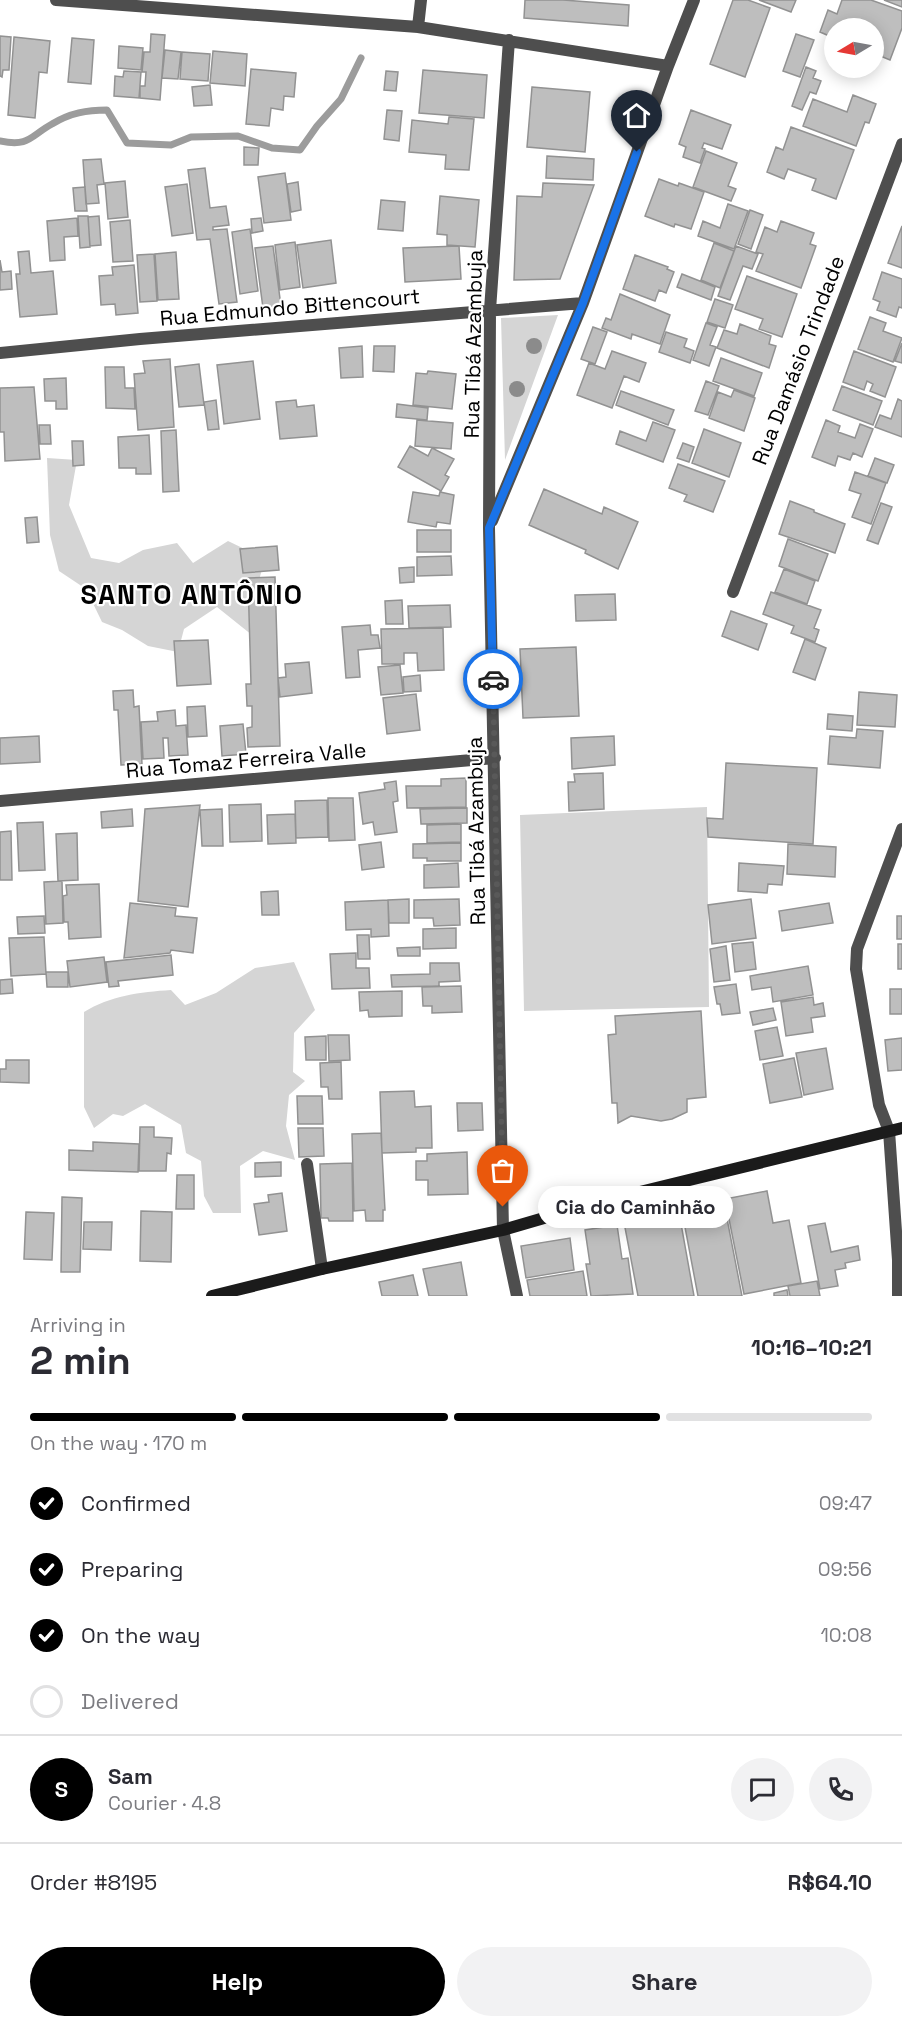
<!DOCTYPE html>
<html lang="en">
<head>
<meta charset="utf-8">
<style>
	:root { --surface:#fff; --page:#f2f2f3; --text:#2b2b33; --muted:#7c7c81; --line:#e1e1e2; --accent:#000 }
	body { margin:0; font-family:"Space Grotesk",sans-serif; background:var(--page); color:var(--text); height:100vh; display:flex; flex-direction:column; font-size:22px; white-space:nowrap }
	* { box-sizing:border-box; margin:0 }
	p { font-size:20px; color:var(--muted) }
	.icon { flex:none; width:33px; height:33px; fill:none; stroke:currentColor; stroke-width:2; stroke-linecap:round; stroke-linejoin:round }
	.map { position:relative; height:1296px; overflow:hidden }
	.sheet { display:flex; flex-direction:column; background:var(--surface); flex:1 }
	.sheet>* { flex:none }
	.needle { width:39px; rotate:260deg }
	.tools { position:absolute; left:824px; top:18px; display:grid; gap:12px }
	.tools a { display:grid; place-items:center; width:60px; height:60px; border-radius:50%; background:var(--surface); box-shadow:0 3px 15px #0003; font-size:30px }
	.pin { position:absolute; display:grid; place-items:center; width:51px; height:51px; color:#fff; margin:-62px -26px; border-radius:50% 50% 50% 0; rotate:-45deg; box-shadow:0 0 6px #0007 }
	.pin .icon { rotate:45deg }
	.courier { position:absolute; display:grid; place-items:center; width:60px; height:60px; margin:-30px; border:4px solid #1a73e8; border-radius:50%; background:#fff; color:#222; box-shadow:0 2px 8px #0007 }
	.bubble { position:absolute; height:42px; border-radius:21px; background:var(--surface); box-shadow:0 3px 15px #0003; font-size:20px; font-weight:600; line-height:42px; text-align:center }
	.summary em { font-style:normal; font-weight:600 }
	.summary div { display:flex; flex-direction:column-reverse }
	.summary { display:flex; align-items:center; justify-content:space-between; height:102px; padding:0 30px }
	h1 { font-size:39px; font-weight:600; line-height:45px }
	.bar { display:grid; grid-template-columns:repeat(4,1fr); gap:9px 6px; align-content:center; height:72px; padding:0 30px }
	.bar i { height:8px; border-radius:4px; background:var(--line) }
	.bar .selected { background:var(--accent) }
	.bar p { grid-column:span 4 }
	.line { display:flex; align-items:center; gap:15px; padding:0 30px; border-top:2px solid var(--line) }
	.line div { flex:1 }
	.round { display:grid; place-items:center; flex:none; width:63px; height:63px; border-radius:32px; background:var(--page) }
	ol { padding:0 30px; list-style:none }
	li { display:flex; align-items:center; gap:18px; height:66px }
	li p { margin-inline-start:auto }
	li .icon { padding:6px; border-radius:50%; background:var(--accent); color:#fff; stroke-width:4 }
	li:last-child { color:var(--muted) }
	li i { width:33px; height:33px; border:3px solid var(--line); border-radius:50% }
	.button { display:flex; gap:12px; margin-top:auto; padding:12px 30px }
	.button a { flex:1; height:69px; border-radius:36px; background:var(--accent); color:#fff; font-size:24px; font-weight:600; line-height:69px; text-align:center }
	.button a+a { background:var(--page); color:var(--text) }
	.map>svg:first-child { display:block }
	.green { fill:#d5d5d5 }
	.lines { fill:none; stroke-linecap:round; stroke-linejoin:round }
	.stream { stroke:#9c9c9c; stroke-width:7 }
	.building { fill:#bebebe; stroke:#929292; stroke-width:1.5 }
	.lane { stroke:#4e4e4e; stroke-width:12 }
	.street { stroke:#4e4e4e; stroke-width:12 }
	.secondary { stroke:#1b1b1b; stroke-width:12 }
	.tree { fill:#8b8b8b }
	.done { stroke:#595959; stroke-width:6; stroke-dasharray:0 10.8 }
	.route { stroke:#1a73e8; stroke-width:8 }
	.labels { text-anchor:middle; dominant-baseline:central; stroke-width:4.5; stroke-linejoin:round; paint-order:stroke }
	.street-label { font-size:21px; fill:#000; stroke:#fff }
	.district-label { font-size:27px; font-weight:bold; letter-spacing:1.5px; fill:#000; stroke:#fff }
</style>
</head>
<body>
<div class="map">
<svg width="902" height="1296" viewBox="0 0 902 1296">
	<rect width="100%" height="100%" fill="#fff"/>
	<!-- green -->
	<path class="green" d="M558 315 505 460 501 318Z
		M47 458 77 460 69 505 91 558 119 563 143 550 177 543 193 563 228 541 265 559 253 601 257 639 217 607 184 629 178 652 148 646 122 630 102 622 86 589 59 571 50 535Z
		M707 807 709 1007 524 1011 520 815Z
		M294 962 315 1010 294 1033 293 1072 305 1081 289 1095 286 1126 295 1160 263 1151 240 1166 241 1213H213L204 1196 201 1161 186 1153 181 1125 145 1104 123 1116 113 1114 94 1128 84 1107V1012C110 996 140 992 171 990L185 1005 216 993 255 968Z"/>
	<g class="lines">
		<!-- stream -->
		<path class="stream" d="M0 141C30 147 30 136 52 124 70 113 87 110 107 110L127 143 171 145 191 137 238 136 272 148 300 150 317 126 341 99 361 58"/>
	</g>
	<!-- building -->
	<path class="building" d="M525 0H563L629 5 628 26 524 18Z
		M733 0H748L770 8 745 77 710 64Z
		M759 0H796L791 12Z
		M842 0H871L902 11V28L890 60 873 53V28H834V38L820 32 828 10 837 14Z
		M884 0H902V7Z
		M151 34 165 35 160 100 140 98V86H145L146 72H142L144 52H150Z
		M796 34 814 40 800 77 783 71Z
		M0 36 11 37 9 70H3L2 77 0 76Z
		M14 37 50 41 47 73 39 72 35 118 8 115Z
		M72 38 94 40 91 84 68 82Z
		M119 46 143 48 141 70 118 68Z
		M165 50 181 52 178 79 162 78Z
		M213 51 247 54 245 86 210 83Z
		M182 52 210 54 208 81 180 79Z
		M806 67 816 71 813 78 821 81 816 94 810 92 802 110 792 106Z
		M251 69 296 73 294 97 284 96 283 110 271 108 269 126 246 124Z
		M423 70 487 75 484 118 419 113Z
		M124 71 141 72 139 98 114 96 115 76 123 77Z
		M386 71 398 72 396 91 384 90Z
		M210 85 212 105 194 106 192 87Z
		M532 87 590 92 585 152 527 147Z
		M853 95 876 104 869 123 865 122 856 146 803 126 813 99 847 112Z
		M387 110 402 111 399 141 384 139Z
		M691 110 731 125 722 149 704 143 702 148 705 149 700 163 683 157 686 147 679 144Z
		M449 117 474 119 469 170 445 169 446 155 409 152 412 120 448 124Z
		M791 127 854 150 836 199 812 190 816 179 788 169 784 179 767 172 776 147 783 150Z
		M244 147 259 148 258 165H244Z
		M706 151 737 163 728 186 736 189 731 201 693 187Z
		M547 156 594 159 593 180 546 178Z
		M101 159 104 184 97 185 99 203 86 204 83 160Z
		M205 168 210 208 226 206 229 225 213 227V230L227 229 237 302 219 304 210 239 197 240 188 170Z
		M285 173 291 220 264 223 258 177Z
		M659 179 678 186 679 183 704 192 691 229 675 224 674 227 645 216Z
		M125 181 128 217 108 219 105 183Z
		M298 182 301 210 291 212 287 184Z
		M543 183 594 185 560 279 514 280 517 196 542 197Z
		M187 184 193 233 172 236 165 187Z
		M85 187 87 211H75L73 188Z
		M440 196 479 200 475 247 447 245V235L437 234Z
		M381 200 405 202 403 231 378 229Z
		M728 204 748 211 734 249 698 236 703 221 720 228Z
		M750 210 763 215 751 249 738 244Z
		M78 216H88L90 247 80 248Z
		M99 216 101 245 90 246 88 217Z
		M77 218 78 236 64 237 65 260 50 261 47 221Z
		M261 218 263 231 252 233 251 219Z
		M130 220 133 261 113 262 110 222Z
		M781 221 814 233 810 244 816 246 801 288 756 271 763 254 756 252 765 227 777 232Z
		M902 226V268L888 263Z
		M250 229 258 291 240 294 232 232Z
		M331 240 336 283 303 288 297 245Z
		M295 242 300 287 280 290 275 245Z
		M714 243 734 251 720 288 701 280Z
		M273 246 281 306 263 308 255 248Z
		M459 246 461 279 405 282 403 248Z
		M736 246 758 254 752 269 743 266 730 300 718 296Z
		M29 251 31 273 53 271 57 314 20 317 16 274H20L18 252Z
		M176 252 179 299 158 300 155 254Z
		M154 254 157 301 140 302 137 255Z
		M635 255 668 267 667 269 674 272 666 293 659 290 655 301 623 289Z
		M0 260 2 272 11 271 12 289 0 290Z
		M134 265 138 313 116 315 115 304 101 305 99 276 113 275 112 267Z
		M882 272 902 279V308L899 307 896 317 877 310 880 302 873 299Z
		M682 274 715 287 711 300 677 287Z
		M747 276 797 294 782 337 759 329 763 319 735 309Z
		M620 294 670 315 660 344 632 334 631 339 602 328 606 318 611 320Z
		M715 299 733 305 725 328 707 322Z
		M870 317 886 323 883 331 902 338 893 362 858 349Z
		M706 323 717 327 710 345 716 347 709 366 693 360Z
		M740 324 771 336 769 344 776 346 769 368 717 348 724 330 737 334Z
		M593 327 607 332 595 364 581 359Z
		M666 332 687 339 684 347 694 351 690 363 659 352Z
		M902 343V363L895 361Z
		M362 346 363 377 341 378 339 348Z
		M374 346H395L394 372 373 371Z
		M612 351 646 363 639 382 624 376 612 408 577 395 589 363 605 369Z
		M854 351 896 367 885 397 870 391 873 384 867 381 864 390 843 382Z
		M721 358 762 373 754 396 713 381Z
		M170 359 174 427 138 430 134 374 145 373 143 361Z
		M253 361 260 419 224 424 217 365Z
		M199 364 204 405 179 407 175 367Z
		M105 367H124L125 388H134L135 409 106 408Z
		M428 371 456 374 452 409 413 405 416 373 427 374Z
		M66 378 67 409H56V401H45L44 379Z
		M706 381 719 386 708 415 695 411Z
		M842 386 882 401 873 425 833 410Z
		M34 387 40 459 5 461 4 432H0V388Z
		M734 390 755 398 744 431 709 418 718 392 731 397Z
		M621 391 674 410 668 425 616 405Z
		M898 399 902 401V437L875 427 880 415 891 419Z
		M216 400 219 429 208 430 204 402Z
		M296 400 297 407 314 405 317 436 280 439 276 402Z
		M397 404 428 408 427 420 396 417Z
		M417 420 453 423 451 449 415 446Z
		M826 420 840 426 838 432 855 438 860 424 873 429 862 457 853 453 850 460 838 456 835 466 812 457Z
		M653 422 675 430 663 462 616 444 620 431 646 441Z
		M39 425H50L51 444H40Z
		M704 429 741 443 729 477 692 463Z
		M176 430 179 491 163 492 161 431Z
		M149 435 151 474H136V468H119L118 437Z
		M72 441H83L84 465 73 466Z
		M683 443 694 447 689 462 677 458Z
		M410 446 428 456 432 448 454 459 445 475 449 477 441 491 398 467Z
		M875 458 894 465 887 483 868 476Z
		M678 464 725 481 713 512 684 501 687 495 669 488Z
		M855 472 886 483 871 524 852 517 861 494 849 490Z
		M544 489 602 514 604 507 638 522 618 569 585 553 586 550 529 525Z
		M413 492 439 496 440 492 454 495 450 524 437 522 436 527 408 522Z
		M790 501 814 510V512L845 524 835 553 779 534Z
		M881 503 892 507 878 544 867 540Z
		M37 517 39 542 27 543 25 518Z
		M417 530H451V552H417Z
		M788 539 828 554 818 581 779 566Z
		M277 546 279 570 243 573 240 549Z
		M451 556 452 575 417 576V557Z
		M414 567V582L400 583 399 568Z
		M784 569 815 581 807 604 775 592Z
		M275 577 280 746 248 747 247 728 252 727V706H247L246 684H251L248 578Z
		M771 592 821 610 814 628 819 630 815 642 791 633 794 626 763 614Z
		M615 594 616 620 576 621 575 595Z
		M402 600 403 624H386L385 601Z
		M450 605 451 627 409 628 408 606Z
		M731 611 767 624 758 650 722 636Z
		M370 625 371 635H378L380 648 358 650 360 677 346 678 342 627Z
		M443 628 444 670 418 671 417 653H404V664H382L381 629Z
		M805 639 826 648 815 680 793 672Z
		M208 640 211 684 177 686 174 641Z
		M576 647 579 716 523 718 520 649Z
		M309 662 312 693 280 697 278 678 286 677 285 664Z
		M400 665 403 693 381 695 378 667Z
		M420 675 421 691 404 692 403 677Z
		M133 690 134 707 139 706 142 764 121 765 118 710H114L113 691Z
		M859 692 897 695 895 727 857 725Z
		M416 694 420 730 387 734 383 698Z
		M205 706 207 736 188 737 187 707Z
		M175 710 176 726 186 725 188 755 169 756 168 738H163L164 758 143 759 141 722 158 721 157 712Z
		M828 714 853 716 852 731 827 729Z
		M243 724 246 754 222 756 220 726Z
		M857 729 883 731 880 768 828 764 830 736 856 738Z
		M39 736 40 762 0 764V738Z
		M614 736 615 765 572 769 571 738Z
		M726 763 817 768 813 844 708 837 707 818 723 819Z
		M603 773 604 809 569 811 568 782H575L574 774Z
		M466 778V807L407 808 406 786H441V779Z
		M396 781 398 801 393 802 397 832 375 835 373 822 363 824 359 793 385 789 384 783Z
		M328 798H353L355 840 329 841Z
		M327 800 328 837 296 838 295 801Z
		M261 804 262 841 230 842 229 805Z
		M200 805 188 907 138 901 145 809Z
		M467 808V823L421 824 420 809Z
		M132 809 133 826 102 828 101 812Z
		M222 809 223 846H202L200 810Z
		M295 814 296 843 268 844 267 815Z
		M43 822 45 870 19 871 17 823Z
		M461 824V842L427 843V825Z
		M11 831 12 880H0V832Z
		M77 833 78 880 58 881 56 834Z
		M381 842 384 867 362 870 359 845Z
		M461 843V861H427V858H413V844Z
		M788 844 836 847 835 877 787 874Z
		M458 863 459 887 424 888V865Z
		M739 863 784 866 782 885 768 884 767 893 738 891Z
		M62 881 63 923 46 924 44 882Z
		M99 884 101 937 69 939 68 922H64L63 896 67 895 66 885Z
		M278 891 279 915H262L261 892Z
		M409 899V923H389L388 900Z
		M459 899 460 925 434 926 433 918H414V900Z
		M751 899 756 938 712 944 708 905Z
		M388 900 389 936 371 937V929L346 930 345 902Z
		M130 903 176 908 175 916 197 918 193 953 171 950 170 953 124 958Z
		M829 903 833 923 782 931 779 911Z
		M44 916 45 933 18 934 17 917Z
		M897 916H902V939H897Z
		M456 928V948L423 949V929Z
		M357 935H369L370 959H358Z
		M44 937 46 974 11 976 9 938Z
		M753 942 756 969 735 972 732 944Z
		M898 944H902V969H898Z
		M726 946 730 980 714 982 710 949Z
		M420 947V956H398L397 948Z
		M356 953V968H369L370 988 332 989 330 954Z
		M171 955 173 975 118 981 119 986 109 987 106 962Z
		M104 957 107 982 70 987 67 961Z
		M430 963H459L460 981 439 982V986L392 987 391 975 430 974Z
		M808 966 813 995 773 1002 771 987 752 990 750 976Z
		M46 972H68V987H47Z
		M12 979 13 993 0 994V980Z
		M736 984 740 1013 722 1015 720 1004H717L714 987Z
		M461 986 462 1012 432 1013V1006H423L422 987Z
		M890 989H902V1014H890Z
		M402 991V1016L369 1017 368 1010 360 1011 359 992Z
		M813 997 814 1005 823 1003 825 1016 811 1018 813 1032 786 1036 781 1002Z
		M773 1008 776 1020 753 1025 750 1012Z
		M701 1011 706 1097 687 1099V1112L672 1119 661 1121 631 1116 618 1123 617 1103H612L608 1035 616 1034 615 1016Z
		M777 1027 783 1056 760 1060 755 1031Z
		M328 1035H349L350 1060 329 1061Z
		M326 1036V1060H306L305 1037Z
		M902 1038V1070L888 1071 885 1040Z
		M826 1048 833 1089 804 1095 796 1053Z
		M794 1058 802 1097 770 1103 763 1064Z
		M6 1060H29V1083L0 1082V1069H6Z
		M341 1062 342 1099H329L328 1087H321L320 1063Z
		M414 1091 415 1107 431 1106 432 1148H416V1152L382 1153 380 1092Z
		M297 1096H322L323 1124H298Z
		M457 1103H482L483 1130 458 1131Z
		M140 1127H154V1137L172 1138 171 1154 167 1153 166 1171H139Z
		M298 1128H323L324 1156 299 1157Z
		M381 1133 385 1210H383V1221H366L365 1210 354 1211 352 1134Z
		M93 1142 139 1144 138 1172 69 1170V1150L93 1151Z
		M467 1152 468 1194 428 1195V1180H416V1161H427V1154Z
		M281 1162V1176L255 1177V1163Z
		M352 1163 353 1221H329L328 1218H321L320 1164Z
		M177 1175H194V1209H176Z
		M767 1191 773 1223 789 1220 801 1283 744 1294 725 1199Z
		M282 1193 287 1231 259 1235 254 1204 269 1202 268 1195Z
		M62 1197 82 1198 80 1272H61Z
		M723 1198 742 1296H698L681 1206Z
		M678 1207 694 1296H638L623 1217Z
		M141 1211 172 1212 171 1262 140 1261Z
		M26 1212 54 1213 52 1260 24 1259Z
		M84 1222H112L111 1250 83 1249Z
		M825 1223 831 1252 858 1246 860 1260 845 1263 846 1268 835 1270 838 1286 820 1289 808 1226Z
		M617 1225 622 1259 628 1258 633 1294 591 1296 586 1264H590L585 1230Z
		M570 1238 574 1270 526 1278 521 1246Z
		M461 1262 467 1296H429L423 1269Z
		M583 1271 587 1296H530L527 1280Z
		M413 1275 418 1296H382L379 1282Z
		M817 1281 820 1296H790L788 1286Z
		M787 1290 788 1296H774V1293Z"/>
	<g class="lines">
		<!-- lane -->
		<path class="lane" d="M307 1164 322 1269"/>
		<!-- street -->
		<path class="street" d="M56 0 418 27 668 66
			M418 27 421 0
			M509 40 490 310 489 528 503 1230 517 1296
			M0 353 140 339 583 303
			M492 521 583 303 668 66 694 0
			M733 592 902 144
			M0 801 495 758
			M898 1296V1260L889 1131 879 1105 856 969 857 949 902 829"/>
		<!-- secondary -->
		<path class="secondary" d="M212 1296 322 1269 503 1230 599 1202 902 1128"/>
	</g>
	<!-- trees -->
	<g class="tree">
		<circle cx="534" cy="346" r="8"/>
		<circle cx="517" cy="389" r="8"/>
	</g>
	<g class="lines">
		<!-- done -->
		<path class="done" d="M493 679 503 1207"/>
		<!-- route -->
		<path class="route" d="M493 679 489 528 583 303 637 152"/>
	</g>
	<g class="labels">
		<!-- street labels -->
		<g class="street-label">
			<text transform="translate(290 307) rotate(-5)">Rua Edmundo Bittencourt</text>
			<text transform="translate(473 344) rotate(-89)">Rua Tibá Azambuja</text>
			<text transform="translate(798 360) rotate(-69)">Rua Damásio Trindade</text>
			<text transform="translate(246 760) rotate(-5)">Rua Tomaz Ferreira Valle</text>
			<text transform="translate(476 831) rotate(-91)">Rua Tibá Azambuja</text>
		</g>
		<!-- district labels -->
		<g class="district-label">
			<text x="192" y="594">SANTO ANTÔNIO</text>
		</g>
	</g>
</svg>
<div class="tools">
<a><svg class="needle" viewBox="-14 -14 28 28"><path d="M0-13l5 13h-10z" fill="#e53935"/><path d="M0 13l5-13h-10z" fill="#7c7c81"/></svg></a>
</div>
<div class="pin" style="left:503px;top:1207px;background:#ea580c"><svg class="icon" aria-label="bag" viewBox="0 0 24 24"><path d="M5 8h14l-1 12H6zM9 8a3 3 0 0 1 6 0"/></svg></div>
<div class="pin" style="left:637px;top:152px;background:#1f2937"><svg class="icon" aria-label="home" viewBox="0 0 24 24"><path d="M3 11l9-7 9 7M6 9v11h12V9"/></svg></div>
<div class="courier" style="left:493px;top:679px"><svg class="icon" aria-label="car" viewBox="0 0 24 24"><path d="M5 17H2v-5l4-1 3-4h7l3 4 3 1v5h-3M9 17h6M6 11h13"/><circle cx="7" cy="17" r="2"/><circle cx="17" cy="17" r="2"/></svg></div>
<div class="bubble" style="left:538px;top:1186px;width:195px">Cia do Caminhão</div>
</div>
<section class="sheet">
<div class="summary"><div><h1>2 min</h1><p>Arriving in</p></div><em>10:16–10:21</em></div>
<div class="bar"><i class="selected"></i><i class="selected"></i><i class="selected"></i><i></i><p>On the way · 170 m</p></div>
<ol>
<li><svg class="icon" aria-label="check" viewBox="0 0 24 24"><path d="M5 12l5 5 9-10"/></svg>Confirmed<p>09:47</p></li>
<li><svg class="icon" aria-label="check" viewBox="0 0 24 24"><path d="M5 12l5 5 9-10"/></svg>Preparing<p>09:56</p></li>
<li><svg class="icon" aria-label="check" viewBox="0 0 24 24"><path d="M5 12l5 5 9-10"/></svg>On the way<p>10:08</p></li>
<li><i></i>Delivered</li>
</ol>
<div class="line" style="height:108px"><b class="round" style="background:var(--accent);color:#fff">S</b><div><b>Sam</b><p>Courier · 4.8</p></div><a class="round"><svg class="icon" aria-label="chat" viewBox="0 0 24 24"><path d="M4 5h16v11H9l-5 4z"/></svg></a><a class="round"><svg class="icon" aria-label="phone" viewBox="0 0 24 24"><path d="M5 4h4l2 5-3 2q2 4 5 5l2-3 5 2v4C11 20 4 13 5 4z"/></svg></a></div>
<div class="line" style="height:78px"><div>Order #8195</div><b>R$64.10</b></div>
<div class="button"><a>Help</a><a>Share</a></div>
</section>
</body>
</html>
